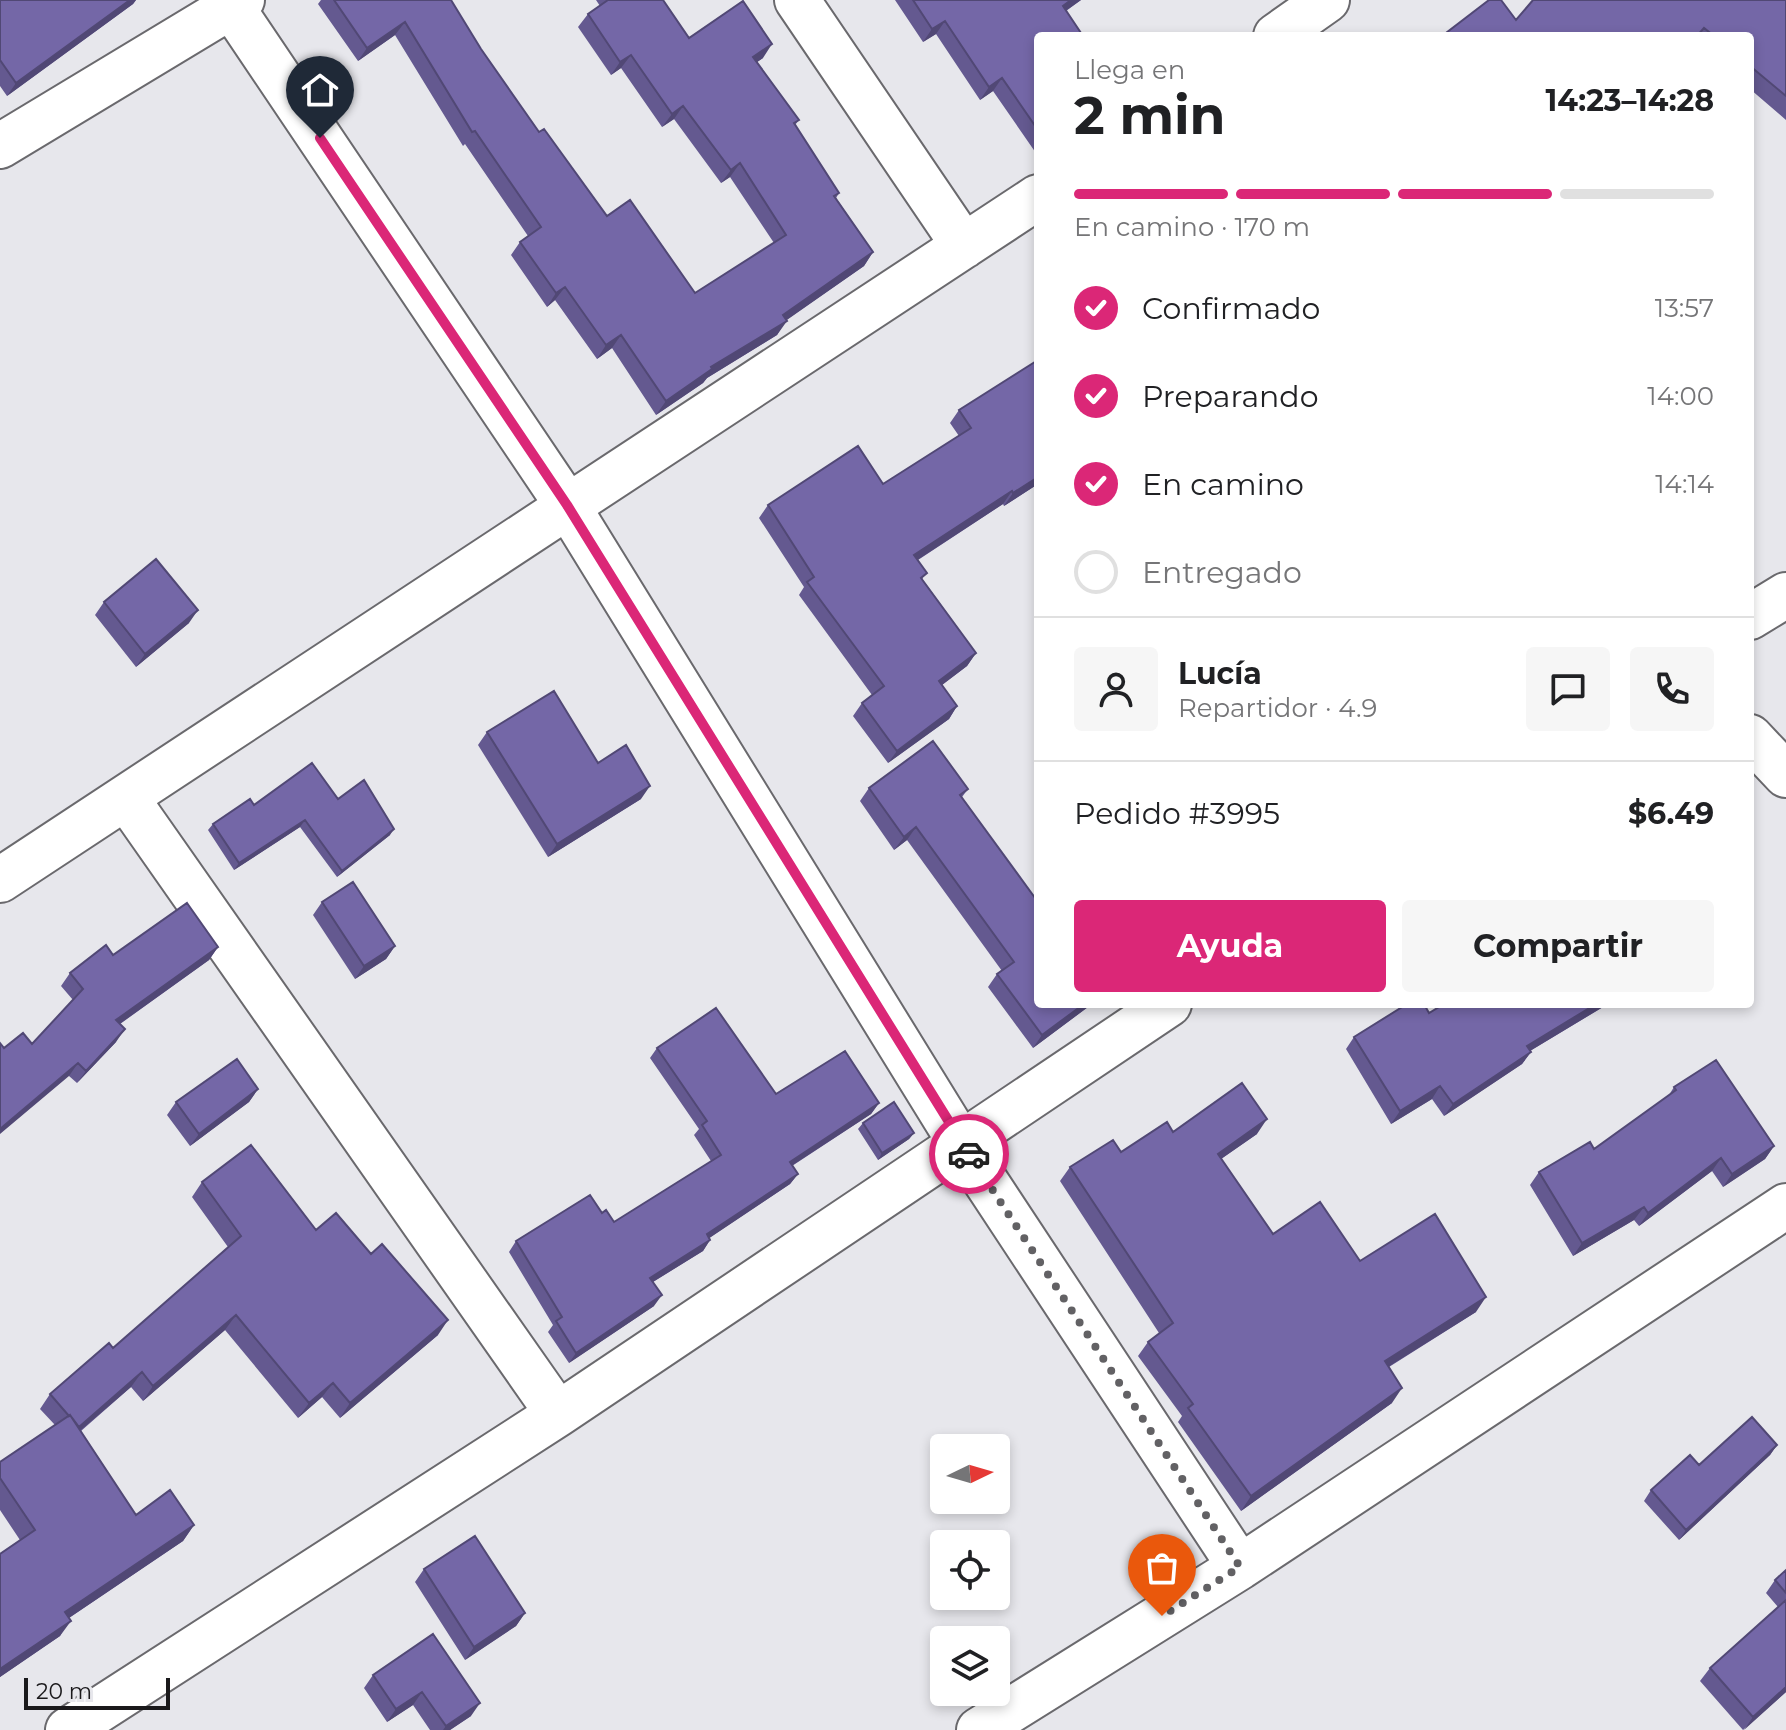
<!DOCTYPE html>
<html lang="es">
<head>
<meta charset="utf-8">
<style>
	:root { --surface:#fff; --page:#f6f6f6; --text:#202124; --muted:#757577; --line:#e0e0e0; --accent:#db2777 }
	body { margin:0; font-family:Montserrat,sans-serif; background:var(--page); color:var(--text); height:100vh; display:flex; flex-direction:column; font-size:30px; white-space:nowrap }
	* { box-sizing:border-box; margin:0 }
	p { font-size:26px; color:var(--muted) }
	.icon { flex:none; width:44px; height:44px; fill:none; stroke:currentColor; stroke-width:2; stroke-linecap:round; stroke-linejoin:round }
	.map { position:relative; flex:1; overflow:hidden }
	.details { position:absolute; left:1034px; top:32px; width:720px; height:976px; display:flex; flex-direction:column; background:var(--surface); border-radius:8px; box-shadow:0 4px 12px #0003 }
	.details>* { flex:none }
	.needle { width:52px; rotate:85deg }
	.tools { position:absolute; left:930px; top:1434px; display:grid; gap:16px }
	.tools a { display:grid; place-items:center; width:80px; height:80px; border-radius:8px; background:var(--surface); box-shadow:0 4px 12px #0003; font-size:40px }
	.scale { position:absolute; left:24px; bottom:20px; width:146px; box-sizing:border-box; padding-left:8px; border:4px solid #1a191b; border-top:0; font-size:22px; line-height:28px; white-space:nowrap; color:#1a191b; -webkit-text-stroke:6px #e7e7ec; paint-order:stroke }
	.pin { position:absolute; display:grid; place-items:center; width:68px; height:68px; color:#fff; margin:-82px -34px; border-radius:50% 50% 50% 0; rotate:-45deg; box-shadow:0 0 8px #0007 }
	.pin .icon { rotate:45deg }
	.courier { position:absolute; display:grid; place-items:center; width:80px; height:80px; margin:-40px; border:6px solid #db2777; border-radius:50%; background:#fff; color:#222; box-shadow:0 2px 10px #0007 }
	.overview em { font-style:normal; font-weight:700 }
	.overview div { display:flex; flex-direction:column-reverse }
	.overview { display:flex; align-items:center; justify-content:space-between; height:136px; padding:0 40px }
	h1 { font-size:52px; font-weight:700; line-height:60px }
	.bar { display:grid; grid-template-columns:repeat(4,1fr); gap:12px 8px; align-content:center; height:96px; padding:0 40px }
	.bar i { height:10px; border-radius:6px; background:var(--line) }
	.bar .on { background:var(--accent) }
	.bar p { grid-column:span 4 }
	.line { display:flex; align-items:center; gap:20px; padding:0 40px; border-top:2px solid var(--line) }
	.line div { flex:1 }
	.round { display:grid; place-items:center; flex:none; width:84px; height:84px; border-radius:8px; background:var(--page) }
	ol { padding:0 40px; list-style:none }
	li { display:flex; align-items:center; gap:24px; height:88px }
	li p { margin-inline-start:auto }
	li .icon { padding:8px; border-radius:50%; background:var(--accent); color:#fff; stroke-width:4 }
	li:last-child { color:var(--muted) }
	li i { width:44px; height:44px; border:4px solid var(--line); border-radius:50% }
	.action { display:flex; gap:16px; margin-top:auto; padding:16px 40px }
	.action a { flex:1; height:92px; border-radius:8px; background:var(--accent); color:#fff; font-size:32px; font-weight:700; line-height:92px; text-align:center }
	.action a+a { background:var(--page); color:var(--text) }
	.map>svg:first-child { display:block }
	.lines { fill:none; stroke-linecap:round; stroke-linejoin:round }
	.minor-casing { stroke:#6a696d; stroke-width:48 }
	.minor { stroke:#fff; stroke-width:44 }
	.wall { fill:#645990 }
	.shaded-wall { fill:#514875 }
	.building { fill:#7467a7; stroke:#514875; stroke-width:2 }
	.done { stroke:#626164; stroke-width:8; stroke-dasharray:0 14.4 }
	.route { stroke:#db2777; stroke-width:10 }
</style>
</head>
<body>
<div class="map">
<svg width="1786" height="1730" viewBox="0 0 1786 1730">
	<rect width="100%" height="100%" fill="#e7e7ec"/>
	<g class="lines">
		<!-- minor casing -->
		<g class="minor-casing">
			<path id="minor" d="M227 0 567 505 961 1144 1240 1567
				M797 0 964 246
				M1276 36 1327 0
				M0 146 242 0
				M1750 617 1786 595
				M1750 737 1786 775
				M127 799 558 1414
				M0 880 1038 197
				M68 1730 558 1414 1169 1004
				M979 1730 1240 1567 1786 1206"/>
		</g>
		<!-- minor -->
		<use href="#minor" class="minor"/>
	</g>
	<!-- wall -->
	<path class="wall" d="M0 0H136L133 4 7 96 0 86Z
		M321 0H451L481 49 539 132 607 216 695 293 774 243 730 177 721 183 674 119 662 127 621 68 611 75 578 27 588 14 600 6 596 0H663L689 38 763 58 757 62 799 120 795 125 839 193 836 198 873 252 864 266 786 320 777 335 707 378 703 383 656 415 612 348 597 359 555 300 547 307 511 255 520 242 528 236 465 144 463 146 395 35 358 61 318 4Z
		M895 0H1081L1066 11 1038 36V156L993 91 980 100 936 34 923 42Z
		M1786 0V120L1750 89V36H1442L1516 20Z
		M1038 360V484L1004 506 1003 504 918 560 923 580 976 653 967 666 942 685 957 706 949 719 888 763 853 716 862 703 872 695 799 595 804 587 759 518 768 505 883 484 959 436 950 423 959 410Z
		M104 602 189 623 136 667 95 615Z
		M487 732 598 763 641 799 548 857 478 745Z
		M869 788 968 789 962 797 1092 1004 1033 1048 988 987 997 974 1002 971 907 840 894 850 860 801Z
		M338 799 390 835 337 877 300 827 234 870 208 830 213 824 254 805Z
		M322 902 395 946 386 959 355 979 313 915Z
		M218 947 209 960 120 1024 116 1042 77 1083 69 1076 4 1048 32 1044 73 1000 61 986 70 973 113 955Z
		M1444 1004H1608L1530 1051 1531 1052 1522 1064 1444 1116 1432 1099 1391 1124 1346 1049 1354 1037 1429 1013Z
		M657 1048 776 1094 879 1103 871 1114 792 1166 798 1174 790 1184 709 1238 710 1240 703 1251 653 1282 654 1306 569 1363 548 1332 553 1325 509 1252 516 1241 602 1213 614 1222 711 1161 694 1135 699 1129 650 1058Z
		M1674 1087 1774 1146 1765 1159 1723 1187 1712 1171 1639 1226 1634 1220 1573 1256 1530 1185 1539 1172 1594 1149 1669 1095Z
		M258 1089 249 1102 190 1146 167 1115 176 1102Z
		M863 1123 914 1133 909 1139 878 1160 858 1129Z
		M1173 1132 1257 1134 1221 1159 1273 1234 1360 1261 1476 1312 1389 1367 1392 1403 1241 1511 1178 1422 1182 1416 1138 1356 1148 1342 1159 1333 1060 1181 1070 1167 1121 1152Z
		M202 1182 316 1230 438 1335 340 1418 322 1397 298 1418 225 1330 143 1401 131 1387 81 1431 136 1515 194 1525 183 1541 69 1618 60 1636 0 1677V1554L20 1540 0 1510V1462L55 1425 40 1409 50 1394 113 1348 228 1247 192 1197Z
		M1777 1445 1770 1455 1679 1540 1644 1501 1651 1490 1699 1465Z
		M424 1569 525 1613 516 1626 465 1660 415 1582Z
		M1786 1570V1692L1743 1730 1700 1681 1710 1668 1778 1607 1766 1593 1775 1580Z
		M433 1634 471 1716 450 1730H430L413 1705 387 1722 364 1688 373 1675Z"/>
	<!-- shaded-wall -->
	<path class="shaded-wall" d="M130 0H136L133 4 7 96 16 83Z
		M1071 0H1081L1054 19 1063 6Z
		M945 21 936 34 923 42 932 29Z
		M405 22 395 35 358 61 367 48Z
		M772 44 763 58 744 71 753 57Z
		M631 55 621 68 611 75 620 62Z
		M1002 78 993 91 980 100 989 87Z
		M683 106 674 119 662 127 672 114Z
		M740 163 730 177 721 183 731 170Z
		M873 252 864 266 774 329 783 315Z
		M565 287 555 300 547 307 556 293Z
		M787 321 777 335 707 378 703 383 656 415 666 401 711 367Z
		M621 335 612 348 597 359 606 345Z
		M1038 477V484L1004 506 1013 493Z
		M1012 491 1003 504 905 568 914 555Z
		M198 610 189 623 136 667 145 654Z
		M976 653 967 666 930 694 939 681Z
		M957 706 949 719 888 763 897 751Z
		M650 786 641 799 548 857 557 844Z
		M305 820 300 827 234 870 239 863Z
		M916 827 907 840 894 850 904 837Z
		M394 829 390 835 337 877 342 871Z
		M395 946 386 959 355 979 364 966Z
		M218 947 209 960 107 1033 116 1020Z
		M1084 1004H1092L1033 1048 1042 1035Z
		M1596 1004H1608L1518 1058 1527 1046Z
		M125 1029 116 1042 77 1083 86 1071Z
		M1531 1052 1522 1064 1444 1116 1453 1104Z
		M78 1063 69 1076 0 1134V1129Z
		M1440 1086 1432 1099 1391 1124 1400 1111Z
		M258 1089 249 1102 190 1146 199 1134Z
		M879 1103 871 1114 782 1172 790 1162Z
		M1267 1119 1257 1134 1208 1168 1218 1154Z
		M914 1133 909 1139 878 1160 882 1153Z
		M1774 1146 1765 1159 1723 1187 1732 1174Z
		M1721 1158 1712 1171 1639 1226 1648 1213Z
		M798 1174 790 1184 699 1245 707 1234Z
		M1644 1207 1634 1220 1573 1256 1582 1243Z
		M710 1240 703 1251 643 1288 650 1278Z
		M662 1295 654 1306 569 1363 576 1353Z
		M1486 1297 1476 1312 1375 1375 1385 1361Z
		M236 1315 225 1330 143 1401 153 1386Z
		M448 1320 438 1335 340 1418 350 1403Z
		M142 1372 131 1387 68 1441 79 1427Z
		M333 1383 322 1397 298 1418 309 1403Z
		M1402 1388 1392 1403 1241 1511 1251 1496Z
		M1777 1445 1770 1455 1679 1540 1686 1530Z
		M194 1525 183 1541 54 1628 65 1612Z
		M525 1613 516 1626 465 1660 474 1647Z
		M71 1621 60 1636 0 1677V1669Z
		M1786 1687V1692L1744 1730 1753 1717Z
		M422 1692 413 1705 387 1722 396 1709Z
		M480 1703 471 1716 450 1730H443L446 1726Z"/>
	<!-- building -->
	<path class="building" d="M0 0H130L16 83 0 60Z
		M334 0H451L481 49 539 132 544 129 607 216 630 200 695 293 786 235 740 163 731 170 683 106 672 114 631 55 620 62 588 14 608 0H663L689 38 743 1 772 44 753 57 799 120 794 123 839 193 834 196 873 252 783 315 787 321 711 367 712 369 666 401 621 335 606 345 565 287 556 293 520 242 541 227 475 131 472 132 405 22 367 48Z
		M913 0H1071L1063 6 1083 36H1038V130L1002 78 989 87 945 21 932 29Z
		M1489 0H1501L1516 20 1533 0H1786V96L1750 66V36H1714L1704 28 1697 36H1442Z
		M1038 360V477L1013 493 1012 491 914 555 927 573 921 578 976 653 939 681 957 706 897 751 862 703 884 686 807 582 814 577 768 505 858 446 883 484 971 428 959 410Z
		M156 559 198 610 145 654 104 602Z
		M554 691 598 763 626 745 650 786 557 844 487 732Z
		M933 741 968 789 960 795 1038 902V1004H1084L1042 1035 997 974 1014 962 916 827 904 837 869 788Z
		M312 763 338 799 364 780 394 829 342 871 305 820 239 863 213 824 250 799 254 805Z
		M353 882 395 946 364 966 322 902Z
		M187 903 218 947 116 1020 125 1029 86 1071 78 1063 0 1129V1043L4 1048 23 1033 32 1044 83 989 70 973 106 945 113 955Z
		M1407 1004H1424L1429 1013 1444 1004H1596L1527 1046 1531 1052 1453 1104 1440 1086 1400 1111 1354 1037Z
		M716 1008 776 1094 845 1051 879 1103 790 1162 798 1174 707 1234 710 1240 650 1278 662 1295 576 1353 556 1321 562 1317 516 1241 590 1195 602 1213 606 1210 614 1222 721 1155 702 1125 707 1121 657 1048Z
		M237 1059 258 1089 199 1134 176 1102Z
		M1716 1060 1774 1146 1732 1174 1721 1158 1648 1213 1644 1207 1582 1243 1539 1172 1590 1142 1594 1149 1676 1090 1674 1087Z
		M1242 1083 1267 1119 1218 1154 1273 1234 1320 1202 1360 1261 1435 1214 1486 1297 1385 1361 1402 1388 1251 1496 1188 1408 1193 1404 1148 1342 1173 1323 1070 1167 1113 1140 1121 1152 1167 1122 1173 1132Z
		M894 1102 914 1133 882 1153 863 1123Z
		M251 1145 316 1230 336 1213 371 1254 382 1244 448 1320 350 1403 333 1383 309 1403 236 1315 153 1386 142 1372 79 1427 70 1415 69 1416 50 1394 109 1343 113 1348 241 1236 202 1182Z
		M70 1415 136 1515 170 1490 194 1525 65 1612 71 1621 0 1669V1554L35 1530 0 1478V1462Z
		M1752 1417 1777 1445 1686 1530 1651 1490 1690 1455 1699 1465Z
		M475 1536 525 1613 474 1647 424 1569Z
		M1786 1570V1593L1775 1580Z
		M1786 1600V1687L1753 1717 1710 1668Z
		M433 1634 480 1703 446 1726 422 1692 396 1709 373 1675Z"/>
	<g class="lines">
		<!-- done -->
		<path class="done" d="M969 1154 1240 1567 1162 1616"/>
		<!-- route -->
		<path class="route" d="M320 138 567 505 969 1154"/>
	</g>
</svg>
<div class="tools">
<a><svg class="needle" viewBox="-14 -14 28 28"><path d="M0-13l5 13h-10z" fill="#e53935"/><path d="M0 13l5-13h-10z" fill="#757577"/></svg></a>
<a><svg class="icon" aria-label="locate" viewBox="0 0 24 24"><circle cx="12" cy="12" r="6"/><path d="M12 2v4M12 18v4M2 12h4M18 12h4"/></svg></a>
<a><svg class="icon" aria-label="layers" viewBox="0 0 24 24"><path d="M12 4l9 5-9 5-9-5zM3 14l9 5 9-5"/></svg></a>
</div>
<div class="scale">20 m</div>
<div class="pin" style="left:1162px;top:1616px;background:#ea580c"><svg class="icon" aria-label="bag" viewBox="0 0 24 24"><path d="M5 8h14l-1 12H6zM9 8a3 3 0 0 1 6 0"/></svg></div>
<div class="pin" style="left:320px;top:138px;background:#1f2937"><svg class="icon" aria-label="home" viewBox="0 0 24 24"><path d="M3 11l9-7 9 7M6 9v11h12V9"/></svg></div>
<div class="courier" style="left:969px;top:1154px"><svg class="icon" aria-label="car" viewBox="0 0 24 24"><path d="M5 17H2v-5l4-1 3-4h7l3 4 3 1v5h-3M9 17h6M6 11h13"/><circle cx="7" cy="17" r="2"/><circle cx="17" cy="17" r="2"/></svg></div>
<section class="details">
<div class="overview"><div><h1>2 min</h1><p>Llega en</p></div><em>14:23–14:28</em></div>
<div class="bar"><i class="on"></i><i class="on"></i><i class="on"></i><i></i><p>En camino · 170 m</p></div>
<ol>
<li><svg class="icon" aria-label="check" viewBox="0 0 24 24"><path d="M5 12l5 5 9-10"/></svg>Confirmado<p>13:57</p></li>
<li><svg class="icon" aria-label="check" viewBox="0 0 24 24"><path d="M5 12l5 5 9-10"/></svg>Preparando<p>14:00</p></li>
<li><svg class="icon" aria-label="check" viewBox="0 0 24 24"><path d="M5 12l5 5 9-10"/></svg>En camino<p>14:14</p></li>
<li><i></i>Entregado</li>
</ol>
<div class="line" style="height:144px"><a class="round"><svg class="icon" aria-label="person" viewBox="0 0 24 24"><circle cx="12" cy="8" r="4"/><path d="M4 21q1-7 8-7t8 7"/></svg></a><div><b>Lucía</b><p>Repartidor · 4.9</p></div><a class="round"><svg class="icon" aria-label="chat" viewBox="0 0 24 24"><path d="M4 5h16v11H9l-5 4z"/></svg></a><a class="round"><svg class="icon" aria-label="phone" viewBox="0 0 24 24"><path d="M5 4h4l2 5-3 2q2 4 5 5l2-3 5 2v4C11 20 4 13 5 4z"/></svg></a></div>
<div class="line" style="height:104px"><div>Pedido #3995</div><b>$6.49</b></div>
<div class="action"><a>Ayuda</a><a>Compartir</a></div>
</section>
</div>
</body>
</html>
